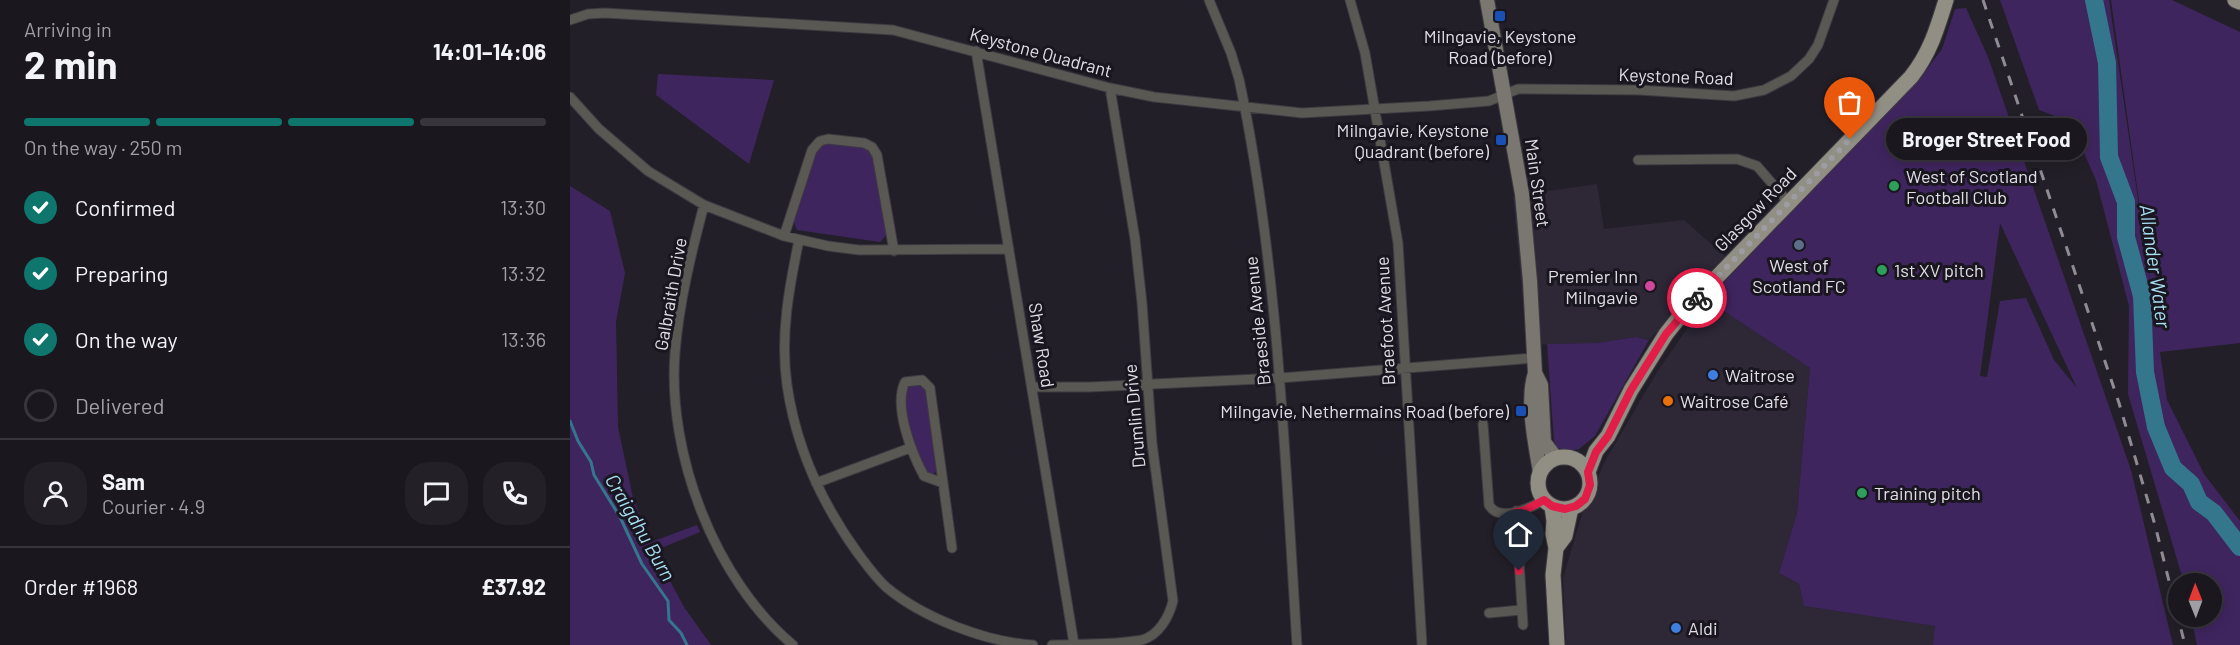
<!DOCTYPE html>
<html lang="en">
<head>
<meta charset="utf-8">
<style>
	:root { --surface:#1a171e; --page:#232027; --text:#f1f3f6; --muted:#9f9fa4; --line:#38363c; --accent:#0f766e }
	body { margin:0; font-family:Barlow,sans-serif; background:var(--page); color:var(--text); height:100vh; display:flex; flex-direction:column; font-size:22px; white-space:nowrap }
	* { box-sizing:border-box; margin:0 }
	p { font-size:20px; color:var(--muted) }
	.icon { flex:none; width:33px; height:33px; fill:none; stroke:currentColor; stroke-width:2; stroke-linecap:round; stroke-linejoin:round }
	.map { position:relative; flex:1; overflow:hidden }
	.panel { display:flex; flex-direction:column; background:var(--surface); width:570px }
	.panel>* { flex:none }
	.needle { width:39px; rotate:359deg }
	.tools { position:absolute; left:1598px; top:573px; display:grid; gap:12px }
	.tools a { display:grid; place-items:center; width:54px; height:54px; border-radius:50%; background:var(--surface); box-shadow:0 3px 15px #0003,0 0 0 2px var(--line); font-size:30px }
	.pin { position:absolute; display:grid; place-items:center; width:51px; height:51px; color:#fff; margin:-62px -26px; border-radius:50% 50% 50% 0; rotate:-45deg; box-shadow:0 0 6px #0007 }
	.pin .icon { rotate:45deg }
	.courier { position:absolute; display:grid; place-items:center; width:60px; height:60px; margin:-30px; border:4px solid #e11d48; border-radius:50%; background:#fff; color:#222; box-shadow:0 2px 8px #0007 }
	.bubble { position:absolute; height:42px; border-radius:21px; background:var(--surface); box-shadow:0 3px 15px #0003,0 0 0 2px var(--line); font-size:20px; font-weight:700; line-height:42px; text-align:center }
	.summary em { font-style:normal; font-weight:700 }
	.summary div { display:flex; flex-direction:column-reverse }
	.summary { display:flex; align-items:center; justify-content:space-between; height:102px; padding:0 24px }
	h1 { font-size:39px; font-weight:700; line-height:45px }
	.bar { display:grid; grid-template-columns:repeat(4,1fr); gap:9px 6px; align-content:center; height:72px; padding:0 24px }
	.bar i { height:8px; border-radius:4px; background:var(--line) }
	.bar .active { background:var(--accent) }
	.bar p { grid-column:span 4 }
	.line { display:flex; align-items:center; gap:15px; padding:0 24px; border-top:2px solid var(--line) }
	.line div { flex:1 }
	.round { display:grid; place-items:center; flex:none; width:63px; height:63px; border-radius:24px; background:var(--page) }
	ol { padding:0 24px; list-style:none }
	li { display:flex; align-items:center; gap:18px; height:66px }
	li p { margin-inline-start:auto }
	li .icon { padding:6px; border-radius:50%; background:var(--accent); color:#fff; stroke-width:4 }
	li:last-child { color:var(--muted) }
	li i { width:33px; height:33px; border:3px solid var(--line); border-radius:50% }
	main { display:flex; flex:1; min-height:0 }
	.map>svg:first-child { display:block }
	.built { fill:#2d2736 }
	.green { fill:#3f255e; fill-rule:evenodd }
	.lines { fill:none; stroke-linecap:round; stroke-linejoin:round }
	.stream { stroke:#34778d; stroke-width:3 }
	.river { stroke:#34778d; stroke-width:18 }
	.street-casing { stroke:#3e3a42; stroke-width:11 }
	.secondary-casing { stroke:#3e3a42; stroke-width:16 }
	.primary-casing { stroke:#3e3a42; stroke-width:17 }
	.street { stroke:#595853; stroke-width:9 }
	.secondary { stroke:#79776f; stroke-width:14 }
	.primary { stroke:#918f84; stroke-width:15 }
	.rail { stroke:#8f8c93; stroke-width:3; stroke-dasharray:10 10; stroke-linecap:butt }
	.done { stroke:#9e9ca3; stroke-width:6; stroke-dasharray:0 10.8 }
	.route { stroke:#e11d48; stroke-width:8 }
	.transit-dot { fill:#1a4fb4; stroke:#19161f; stroke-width:2 }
	.leisure-dot { fill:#2e9e5b; stroke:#19161f; stroke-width:2 }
	.service-dot { fill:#5c6f8a; stroke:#19161f; stroke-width:2 }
	.hotel-dot { fill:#d1479c; stroke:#19161f; stroke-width:2 }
	.shop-dot { fill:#3f7fe0; stroke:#19161f; stroke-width:2 }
	.food-dot { fill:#e8710a; stroke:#19161f; stroke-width:2 }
	.labels { text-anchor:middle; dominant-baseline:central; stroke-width:6; stroke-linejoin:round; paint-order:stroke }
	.poi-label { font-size:18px; fill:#e1dfe5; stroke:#19161f; text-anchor:start }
	.street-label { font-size:18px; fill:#e1dfe5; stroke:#19161f }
	.water-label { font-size:20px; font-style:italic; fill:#a6ddf1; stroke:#19161f }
</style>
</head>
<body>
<main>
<section class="panel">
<div class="summary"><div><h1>2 min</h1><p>Arriving in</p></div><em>14:01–14:06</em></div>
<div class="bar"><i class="active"></i><i class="active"></i><i class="active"></i><i></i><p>On the way · 250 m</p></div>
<ol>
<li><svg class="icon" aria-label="check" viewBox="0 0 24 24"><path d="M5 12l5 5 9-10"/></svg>Confirmed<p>13:30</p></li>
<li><svg class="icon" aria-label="check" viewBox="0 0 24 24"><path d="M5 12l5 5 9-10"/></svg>Preparing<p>13:32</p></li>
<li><svg class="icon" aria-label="check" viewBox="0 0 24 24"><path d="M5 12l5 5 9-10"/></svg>On the way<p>13:36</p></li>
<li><i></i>Delivered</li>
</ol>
<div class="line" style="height:108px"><a class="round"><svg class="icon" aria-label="person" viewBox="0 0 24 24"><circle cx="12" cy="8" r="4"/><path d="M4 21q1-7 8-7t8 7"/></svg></a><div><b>Sam</b><p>Courier · 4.9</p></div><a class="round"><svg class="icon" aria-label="chat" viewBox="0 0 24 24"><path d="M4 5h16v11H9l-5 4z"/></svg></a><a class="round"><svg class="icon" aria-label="phone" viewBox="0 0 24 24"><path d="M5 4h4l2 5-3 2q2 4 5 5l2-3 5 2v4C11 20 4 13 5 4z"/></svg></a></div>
<div class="line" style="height:78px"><div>Order #1968</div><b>£37.92</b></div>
</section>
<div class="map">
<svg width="1670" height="645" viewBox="0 0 1670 645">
	<rect width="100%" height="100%" fill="#231f28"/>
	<!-- built -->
	<path class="built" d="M1027 184 1034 229 1114 220 1157 258 1079 340 1066 337 1027 343 957 345 943 196Z
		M1137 300 1240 368 1227 513 1209 573 1229 584 1234 606 1366 626 1363 645H996L993 578 1012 514 1035 461 1087 372Z"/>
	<!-- green -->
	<path class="green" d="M1430 0H1539L1587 330 1541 0H1602L1670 32V343L1590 352 1597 400 1634 474 1670 521V645H1627L1621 617 1641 616V584L1614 583 1558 394 1559 306 1526 180 1500 122 1469 110Z
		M1396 8 1418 57 1561 470 1603 645H1363L1365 626 1234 606 1229 584 1209 573 1227 513 1240 368 1137 300 1354 73 1372 49 1385 9ZM1430 223 1507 388 1484 360 1456 298 1430 301 1417 377 1410 376Z
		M88 74 204 80 179 164 86 95Z
		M259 143C273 144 294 142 302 155L317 234 310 242 227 230 224 222 247 150 252 145Z
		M0 186 40 211 55 273 46 322 48 427 63 498 81 542 127 525 130 532 84 551 114 607 141 645H0Z
		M1066 337 1079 340 1025 436 1009 449 998 451 987 448 984 441 977 344 1027 343Z
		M336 385H353L357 392 367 471 362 475C345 468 337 412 333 394Z"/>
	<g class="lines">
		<!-- stream -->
		<path class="stream" d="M0 421 8 441 21 462 24 475 50 517 72 564 98 601 99 620 111 633 117 645"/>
		<!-- river -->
		<path class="river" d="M1524 0 1537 63 1539 157 1556 202V237L1572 296 1575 372 1586 427 1603 468 1621 484 1629 502 1644 513 1670 547"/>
		<!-- street casing -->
		<g class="street-casing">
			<path id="street" d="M639 0 661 53 669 79C708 262 715 458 727 645
				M780 0 795 53 828 243 852 645
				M0 20 18 14 35 13 323 30 540 88 584 97 732 113 859 106 919 101 948 89 1069 90 1164 96 1194 90 1221 76 1239 59 1248 45 1264 0
				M406 51 504 644
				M0 97 29 129 78 171 134 205 214 236 258 246 289 250 439 249
				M1068 160 1167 159 1187 166 1219 203
				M134 205C121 254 109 303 105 353 97 454 145 580 223 645
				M214 236 242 150 250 141 258 139 294 143 302 147 307 155 324 251
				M229 240C219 288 210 336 217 385 226 447 251 502 287 552 296 564 305 577 316 587 353 618 416 642 463 645
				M462 387H520L710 378 964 358
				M913 424 919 505C929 523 960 508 974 500
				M246 483 340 448
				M373 483 354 476C342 454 323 406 335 382L352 380 360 388C367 441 375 495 382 548
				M946 511 953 625
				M919 613 951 610
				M482 645C507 644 548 645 572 640 589 635 599 617 603 601L582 443 572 303 565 239 540 88"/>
		</g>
		<!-- secondary casing -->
		<g class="secondary-casing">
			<path id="secondary" d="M917 0 952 194 960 281 965 373 971 385 974 442 986 458
				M965 373C956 400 965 443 970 472"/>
		</g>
		<!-- primary casing -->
		<g class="primary-casing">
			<path id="primary" d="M1665 0 1670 2
				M968 483a26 26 0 1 1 52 0a26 26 0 1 1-52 0Z
				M1018 472 1026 451 1038 436 1061 390 1096 334 1115 310 1341 77C1360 53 1367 29 1376 0
				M982 506 984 521 983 534 986 548 983 575 987 645
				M986 548 995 536 1001 508"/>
		</g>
		<!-- street -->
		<use href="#street" class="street"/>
		<!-- secondary -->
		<use href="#secondary" class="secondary"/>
		<!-- primary -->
		<use href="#primary" class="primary"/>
		<!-- rail -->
		<path class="rail" d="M1413 0 1549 403 1585 525 1615 645"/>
	</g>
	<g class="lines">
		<!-- done -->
		<path class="done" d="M1127 298 1280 139"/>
		<!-- route -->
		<path class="route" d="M949 571 946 512 953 511 974 500 982 506 995 509 1006 506 1015 499 1020 485 1018 472 1026 452 1038 436 1061 390 1096 334 1127 298"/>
	</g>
	<!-- markers -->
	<g class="transit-dot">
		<rect x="924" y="10" width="12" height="12" rx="3"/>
		<rect x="925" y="134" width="12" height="12" rx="3"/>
		<rect x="945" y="405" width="12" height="12" rx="3"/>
	</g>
	<g class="leisure-dot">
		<circle cx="1324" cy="186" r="6"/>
		<circle cx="1312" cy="270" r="6"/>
		<circle cx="1292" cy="493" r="6"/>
	</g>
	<circle class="service-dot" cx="1229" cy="245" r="6"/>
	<circle class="hotel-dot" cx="1080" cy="286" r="6"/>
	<g class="shop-dot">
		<circle cx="1143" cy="375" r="6"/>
		<circle cx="1106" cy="628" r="6"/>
	</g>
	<circle class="food-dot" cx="1098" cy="401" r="6"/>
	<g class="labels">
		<!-- poi labels -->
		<g class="poi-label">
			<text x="930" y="36" text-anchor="middle">Milngavie, Keystone<tspan x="930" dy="21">Road (before)</tspan></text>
			<text x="919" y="130" text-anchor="end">Milngavie, Keystone<tspan x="919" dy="21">Quadrant (before)</tspan></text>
			<text x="1336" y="176">West of Scotland<tspan x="1336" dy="21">Football Club</tspan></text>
			<text x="1229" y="265" text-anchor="middle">West of<tspan x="1229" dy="21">Scotland FC</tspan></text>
			<text x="1324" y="270">1st XV pitch</text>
			<text x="1068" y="276" text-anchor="end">Premier Inn<tspan x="1068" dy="21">Milngavie</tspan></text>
			<text x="1155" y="375">Waitrose</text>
			<text x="1110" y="401">Waitrose Café</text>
			<text x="939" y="411" text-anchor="end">Milngavie, Nethermains Road (before)</text>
			<text x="1304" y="493">Training pitch</text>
			<text x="1118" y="628">Aldi</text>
		</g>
		<!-- street labels -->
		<g class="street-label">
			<text transform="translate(471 52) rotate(15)">Keystone Quadrant</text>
			<text transform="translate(1106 76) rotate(2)">Keystone Road</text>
			<text transform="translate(968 183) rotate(82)">Main Street</text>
			<text transform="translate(1185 209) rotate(-46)">Glasgow Road</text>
			<text transform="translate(100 294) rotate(-80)">Galbraith Drive</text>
			<text transform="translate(687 321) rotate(-96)">Braeside Avenue</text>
			<text transform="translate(815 321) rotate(-93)">Braefoot Avenue</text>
			<text transform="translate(472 345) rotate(81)">Shaw Road</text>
			<text transform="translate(564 416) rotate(-95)">Drumlin Drive</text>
		</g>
		<!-- water labels -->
		<g class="water-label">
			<text transform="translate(1586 266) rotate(82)">Allander Water</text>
			<text transform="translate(71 527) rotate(60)">Craigdhu Burn</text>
		</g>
	</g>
</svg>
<div class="tools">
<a><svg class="needle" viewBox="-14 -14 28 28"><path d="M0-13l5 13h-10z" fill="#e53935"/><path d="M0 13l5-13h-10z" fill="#9f9fa4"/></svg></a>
</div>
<div class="pin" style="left:1280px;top:139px;background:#ea580c"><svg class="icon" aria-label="bag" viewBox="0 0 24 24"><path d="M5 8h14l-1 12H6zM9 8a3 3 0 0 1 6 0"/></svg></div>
<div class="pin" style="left:949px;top:571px;background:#1f2937"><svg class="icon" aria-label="home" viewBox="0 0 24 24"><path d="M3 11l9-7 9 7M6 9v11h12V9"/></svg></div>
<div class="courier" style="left:1127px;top:298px"><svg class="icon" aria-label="bike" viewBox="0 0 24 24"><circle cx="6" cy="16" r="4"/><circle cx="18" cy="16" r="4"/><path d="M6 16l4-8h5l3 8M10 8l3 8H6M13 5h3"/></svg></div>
<div class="bubble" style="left:1316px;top:118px;width:201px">Broger Street Food</div>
</div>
</main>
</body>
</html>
